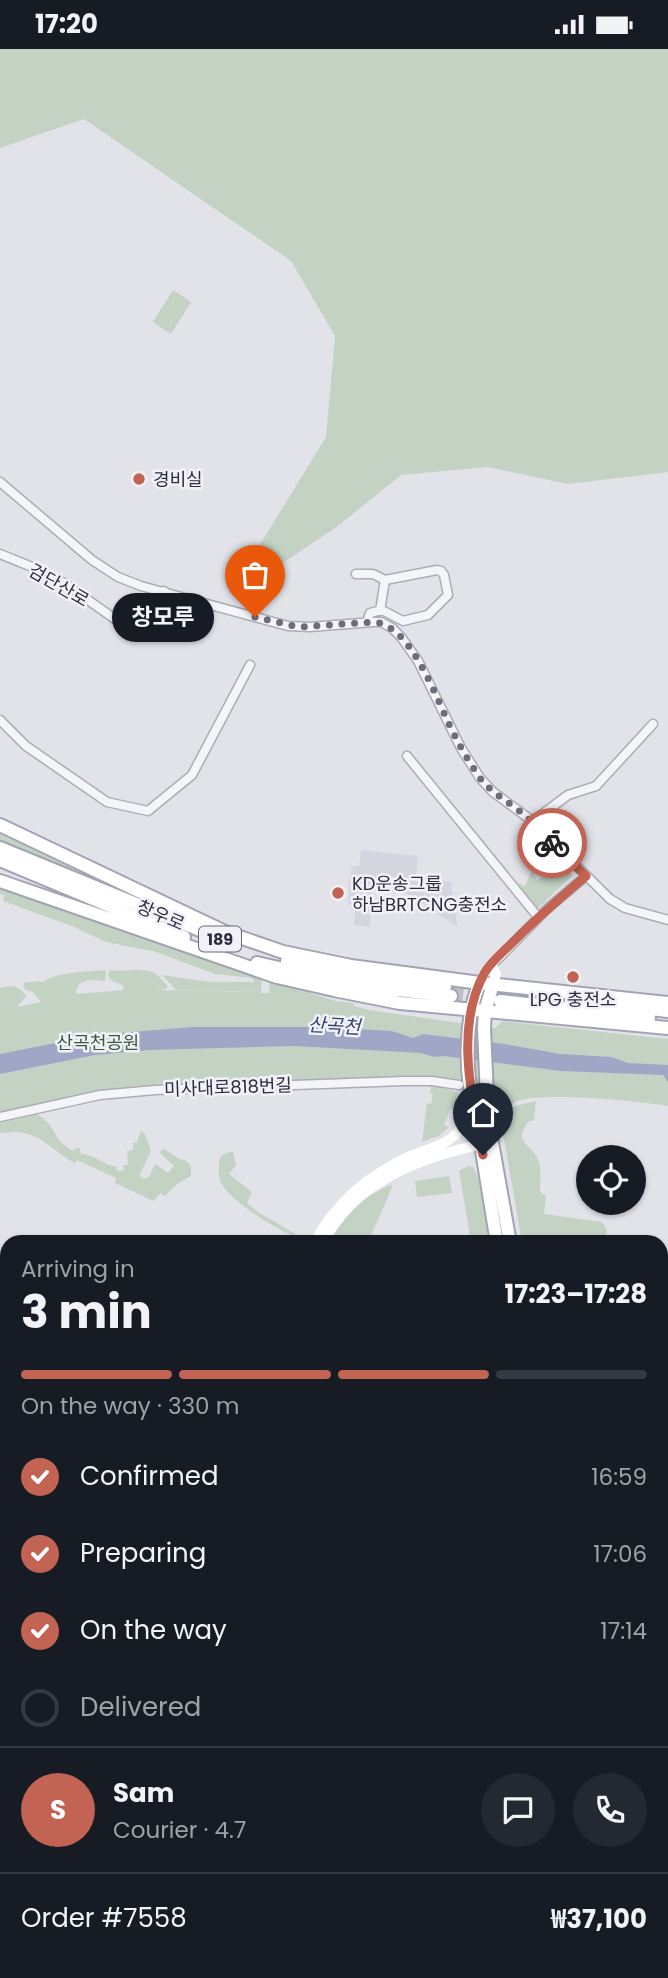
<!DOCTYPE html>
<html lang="en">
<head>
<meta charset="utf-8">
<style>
	:root { --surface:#171b24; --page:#242831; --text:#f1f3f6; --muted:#9ea1a6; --line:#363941; --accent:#c36353 }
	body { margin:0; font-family:Poppins,"Noto Sans KR",sans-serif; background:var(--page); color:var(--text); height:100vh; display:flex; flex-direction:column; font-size:26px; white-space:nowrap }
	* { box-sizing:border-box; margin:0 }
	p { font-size:23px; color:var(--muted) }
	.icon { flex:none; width:38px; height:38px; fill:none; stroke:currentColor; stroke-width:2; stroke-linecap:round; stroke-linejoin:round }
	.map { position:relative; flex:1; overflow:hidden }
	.details { position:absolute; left:0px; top:1186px; width:668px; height:744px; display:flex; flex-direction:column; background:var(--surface); border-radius:21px 21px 0 0; box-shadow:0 2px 5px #0004 }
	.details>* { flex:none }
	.buttons { position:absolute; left:576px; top:1096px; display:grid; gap:14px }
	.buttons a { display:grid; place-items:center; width:70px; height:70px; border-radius:50%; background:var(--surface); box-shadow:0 2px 5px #0004; font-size:35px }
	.pin { position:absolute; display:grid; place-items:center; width:60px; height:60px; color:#fff; margin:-72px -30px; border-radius:50% 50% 50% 0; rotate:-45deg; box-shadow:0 0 7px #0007 }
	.pin .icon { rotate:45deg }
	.courier { position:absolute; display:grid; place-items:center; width:70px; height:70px; margin:-35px; border:5px solid #c36353; border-radius:50%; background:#fff; color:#222; box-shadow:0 2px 9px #0007 }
	.bubble { position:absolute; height:49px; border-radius:24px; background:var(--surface); box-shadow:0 2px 5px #0004; font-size:23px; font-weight:700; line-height:49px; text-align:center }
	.headline em { font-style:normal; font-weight:700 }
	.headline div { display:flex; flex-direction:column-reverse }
	.headline { display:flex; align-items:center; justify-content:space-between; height:119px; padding:0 21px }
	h1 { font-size:46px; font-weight:700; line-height:52px }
	.bar { display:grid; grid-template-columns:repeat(4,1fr); gap:10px 7px; align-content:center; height:84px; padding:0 21px }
	.bar i { height:9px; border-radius:5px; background:var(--line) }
	.bar .on { background:var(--accent) }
	.bar p { grid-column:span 4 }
	.line { display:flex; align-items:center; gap:18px; padding:0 21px; border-top:2px solid var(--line) }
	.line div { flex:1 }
	.round { display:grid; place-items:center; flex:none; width:74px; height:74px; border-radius:37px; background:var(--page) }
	ol { padding:0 21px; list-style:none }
	li { display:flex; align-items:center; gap:21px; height:77px }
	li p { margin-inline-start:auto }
	li .icon { padding:7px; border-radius:50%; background:var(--accent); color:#fff; stroke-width:4 }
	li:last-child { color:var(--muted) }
	li i { width:38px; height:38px; border:4px solid var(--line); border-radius:50% }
	.status { display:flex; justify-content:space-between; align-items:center; height:49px; padding:0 35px; background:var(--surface); direction:ltr }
	.status svg { height:19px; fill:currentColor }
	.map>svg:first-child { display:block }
	.built { fill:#d4d5de }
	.green { fill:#c4d2c4 }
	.water { fill:#a0a7c6 }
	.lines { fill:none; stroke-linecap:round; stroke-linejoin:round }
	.primary-tunnel { stroke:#bebfc7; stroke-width:12; stroke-dasharray:12 6; stroke-linecap:butt }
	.street-casing { stroke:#abacb6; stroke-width:11 }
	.primary-casing { stroke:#a2a4b4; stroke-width:16 }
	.street { stroke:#f4f5f8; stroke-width:8 }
	.secondary { stroke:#fff; stroke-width:10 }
	.primary { stroke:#fff; stroke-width:12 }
	.done { stroke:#6c6d7b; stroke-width:7; stroke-dasharray:0 12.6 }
	.route { stroke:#c36353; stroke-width:9 }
	.poi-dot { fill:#c36353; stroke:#f1f2f7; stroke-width:2.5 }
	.labels { text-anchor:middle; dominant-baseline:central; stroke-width:5; stroke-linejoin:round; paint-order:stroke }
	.shield { fill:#f1f2f7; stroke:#676877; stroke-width:2 }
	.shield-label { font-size:16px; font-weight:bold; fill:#2c2d40 }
	.poi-label { font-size:18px; fill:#2c2d40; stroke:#f1f2f7; text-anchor:start }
	.street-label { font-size:18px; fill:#2c2d40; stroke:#f1f2f7 }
	.park-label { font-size:18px; fill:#3a5a3d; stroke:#f1f2f7 }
	.water-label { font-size:19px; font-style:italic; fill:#394170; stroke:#f1f2f7 }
</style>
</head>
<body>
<div class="status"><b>17:20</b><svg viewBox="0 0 49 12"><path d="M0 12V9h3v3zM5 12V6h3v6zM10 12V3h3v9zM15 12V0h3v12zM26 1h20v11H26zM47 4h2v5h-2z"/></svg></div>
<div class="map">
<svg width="668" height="1929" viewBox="0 0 668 1929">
	<rect width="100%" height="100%" fill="#e2e3e9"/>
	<!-- built -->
	<path class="built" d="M361 801 418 807 416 826 451 833 457 877 404 843 400 831 390 827H378L372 834 370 878 354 876 355 862 348 854 349 834 352 817H359Z
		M662 1203 668 1205V1297L662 1311Z
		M0 1511H7V1923H11V1929H0Z"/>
	<!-- green -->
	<path class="green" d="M0 0H668V423L568 435 488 418 401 426 338 477 262 528 253 507 326 388 335 287 291 212 84 70 0 99Z
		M173 241 191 253 171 285 153 273Z
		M0 780 178 866 0 793Z
		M552 814 564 818 572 827 537 860 518 834 525 837 531 823 534 824 537 832 543 826 549 827Z
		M0 837 262 928 261 944H270L269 932 336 952 354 954V957L369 961 495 979 502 972 668 990V1057C639 1052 539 1042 515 1053 509 1056 503 1063 498 1068L495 1036 475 1032 433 1030 169 1037 0 1065V939C11 936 21 936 26 948L17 958 41 953 33 943 25 941 23 934 38 932 43 933C59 922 87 923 106 921L105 932 89 931 80 934 76 941 77 945 123 941 124 937 111 931 108 926 110 921C124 924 143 917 156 925 160 928 164 934 168 937L166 940 154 941 256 943 176 941 162 926 210 933H255L252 929 215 925 156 903 106 893 72 877 3 852 4 846 0 845Z
		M431 1036 457 1043 455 1061 450 1060 444 1076 449 1078 439 1087 422 1093 427 1054 431 1055 433 1045 430 1044Z
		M536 1052 534 1071 528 1073 521 1086C525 1097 528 1096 534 1104 543 1114 540 1131 540 1143L546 1147 544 1165 602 1173 607 1181 605 1190 580 1187 543 1193H522L500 1068 515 1057Z
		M36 1064C39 1067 43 1069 46 1072 58 1084 54 1092 74 1102L75 1099H80L81 1105C97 1106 104 1117 116 1117L117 1122 124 1121 123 1116H128L127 1102 133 1101V1094L137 1093 141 1082 145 1085 151 1102 139 1127 144 1130 149 1128 155 1115 168 1124 174 1117 160 1104 162 1100C172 1102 175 1111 185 1111L191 1117V1127L177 1135 165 1147 161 1144 153 1152 115 1134 116 1129 77 1111 75 1114C57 1105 44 1088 24 1084 16 1082 8 1084 0 1084V1071Z
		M229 1103H233L236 1116 229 1125 252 1143 247 1154 258 1163 294 1184 297 1188C278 1182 230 1152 221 1134 218 1127 218 1114 221 1107Z
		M469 1117 473 1118 479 1130 489 1193H471L459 1122Z
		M449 1127 452 1144 417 1148 415 1132Z
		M392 1135 391 1141 368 1193 327 1194 357 1153Z
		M26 1923H179L181 1929H26Z"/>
	<!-- water -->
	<path class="water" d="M192 978H325L392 982 413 989 423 985 504 995 561 1005 611 1008 628 1014 668 1016V1033L663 1026 561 1022 443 1007 434 1008 421 1004 294 997 150 1001 95 1006 0 1025V1005L96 986Z"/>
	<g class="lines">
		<!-- primary-tunnel -->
		<path class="primary-tunnel" d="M452 938 501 943
			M451 947 482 950"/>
		<!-- street casing -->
		<g class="street-casing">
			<path id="street" d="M0 433 92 511 118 528 141 537 288 577 310 578 373 573H381L392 579 401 588 418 612 461 699 480 729 493 743 527 768 610 850 625 859 668 871
				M0 505 42 522 64 534 129 580 151 586 164 542
				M356 525H373L385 531
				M367 573 370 564 382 561 403 572 411 570 428 566 448 546 444 526 441 522 437 521 385 531 380 562
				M0 671 26 697 107 753 148 762 192 726 250 616
				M407 707 538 868
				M532 773 568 746 596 737 653 675
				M492 916 547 860 586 827
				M0 1068 100 1046 155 1041 404 1032H432L459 1036
				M428 1923 430 1929"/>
		</g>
		<!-- primary casing -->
		<g class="primary-casing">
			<path id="primary" d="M0 776 225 883 283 903 351 917 480 934 668 954
				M0 799 229 893
				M0 811 184 888
				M0 832 277 928 334 941 400 954 668 979
				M287 912C339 926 391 933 445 938
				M257 914 354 936 451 947
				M480 934C465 966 464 1026 475 1059L497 1194
				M493 935 485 962 484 979 488 1071 510 1194
				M571 951 668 962
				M500 952 649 969
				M610 1923 611 1929
				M627 1923 628 1929"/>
		</g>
		<!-- street -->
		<use href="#street" class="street"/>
		<!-- secondary -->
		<path class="secondary" d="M480 934 486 921 492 916 496 925 493 935
			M314 1194C336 1153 368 1126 410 1107 424 1101 444 1097 455 1086 465 1077 466 1059 471 1046
			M323 1194C355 1131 423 1107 488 1094
			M662 1358 668 1359
			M0 1501 7 1500
			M0 1553 7 1686
			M662 1803H668
			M17 1923V1929
			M189 1923 191 1929
			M254 1929 274 1923"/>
		<!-- primary -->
		<use href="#primary" class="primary"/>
	</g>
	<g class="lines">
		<!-- done -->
		<path class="done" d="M255 568 299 578 373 573C413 575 438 656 455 687 462 701 471 716 480 729 490 742 504 750 517 760 530 770 541 782 552 794"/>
		<!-- route -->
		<path class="route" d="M483 1106C472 1048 454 978 485 923 492 912 505 901 514 892 537 869 561 848 586 827L552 794"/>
	</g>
	<!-- markers -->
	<g class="poi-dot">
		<circle cx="139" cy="430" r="7"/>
		<circle cx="338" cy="844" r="7"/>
		<circle cx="573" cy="928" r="7"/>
	</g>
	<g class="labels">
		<!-- shield labels -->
		<rect class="shield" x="199" y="877.5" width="42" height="25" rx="5"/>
		<g class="shield-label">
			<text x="220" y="890">189</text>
		</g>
		<!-- poi labels -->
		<g class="poi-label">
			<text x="153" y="430">경비실</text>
			<text x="352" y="834">KD운송그룹<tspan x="352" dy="21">하남BRTCNG충전소</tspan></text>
			<text x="573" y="950" text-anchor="middle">LPG 충전소</text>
		</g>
		<!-- street labels -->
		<g class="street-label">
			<text transform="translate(59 536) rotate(30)">검단산로</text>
			<text transform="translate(161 866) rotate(23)">창우로</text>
			<text transform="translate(228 1038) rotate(-2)">미사대로818번길</text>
		</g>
		<!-- park labels -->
		<g class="park-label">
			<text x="98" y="993">산곡천공원</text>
		</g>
		<!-- water labels -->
		<g class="water-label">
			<text transform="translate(334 977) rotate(3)">산곡천</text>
		</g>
	</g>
</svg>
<div class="buttons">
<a><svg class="icon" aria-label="locate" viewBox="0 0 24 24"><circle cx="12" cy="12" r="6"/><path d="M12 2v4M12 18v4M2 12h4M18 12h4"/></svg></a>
</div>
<div class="pin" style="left:255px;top:568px;background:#ea580c"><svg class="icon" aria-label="bag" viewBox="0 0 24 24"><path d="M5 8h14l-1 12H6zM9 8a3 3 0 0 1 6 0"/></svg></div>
<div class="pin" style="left:483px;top:1106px;background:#1f2937"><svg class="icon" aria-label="home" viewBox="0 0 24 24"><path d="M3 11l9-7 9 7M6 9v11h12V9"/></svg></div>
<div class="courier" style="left:552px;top:794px"><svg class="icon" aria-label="bike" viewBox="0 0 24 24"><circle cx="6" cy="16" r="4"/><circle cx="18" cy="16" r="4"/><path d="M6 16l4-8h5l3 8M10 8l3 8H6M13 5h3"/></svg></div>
<div class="bubble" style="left:112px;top:544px;width:102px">창모루</div>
<section class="details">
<div class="headline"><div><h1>3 min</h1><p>Arriving in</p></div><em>17:23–17:28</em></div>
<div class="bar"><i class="on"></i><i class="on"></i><i class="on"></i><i></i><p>On the way · 330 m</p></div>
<ol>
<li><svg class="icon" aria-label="check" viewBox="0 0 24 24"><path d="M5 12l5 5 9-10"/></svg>Confirmed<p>16:59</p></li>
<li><svg class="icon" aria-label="check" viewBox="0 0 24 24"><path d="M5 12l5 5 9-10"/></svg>Preparing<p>17:06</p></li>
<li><svg class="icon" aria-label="check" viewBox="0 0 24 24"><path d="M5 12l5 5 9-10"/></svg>On the way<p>17:14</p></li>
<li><i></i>Delivered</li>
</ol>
<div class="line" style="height:126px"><b class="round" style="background:var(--accent);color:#fff">S</b><div><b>Sam</b><p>Courier · 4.7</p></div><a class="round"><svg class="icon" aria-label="chat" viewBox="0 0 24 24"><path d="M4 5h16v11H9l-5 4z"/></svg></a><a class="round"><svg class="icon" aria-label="phone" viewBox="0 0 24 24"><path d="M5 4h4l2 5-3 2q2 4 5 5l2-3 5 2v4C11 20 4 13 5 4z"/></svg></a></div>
<div class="line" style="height:91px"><div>Order #7558</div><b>₩37,100</b></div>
</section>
</div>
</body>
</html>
